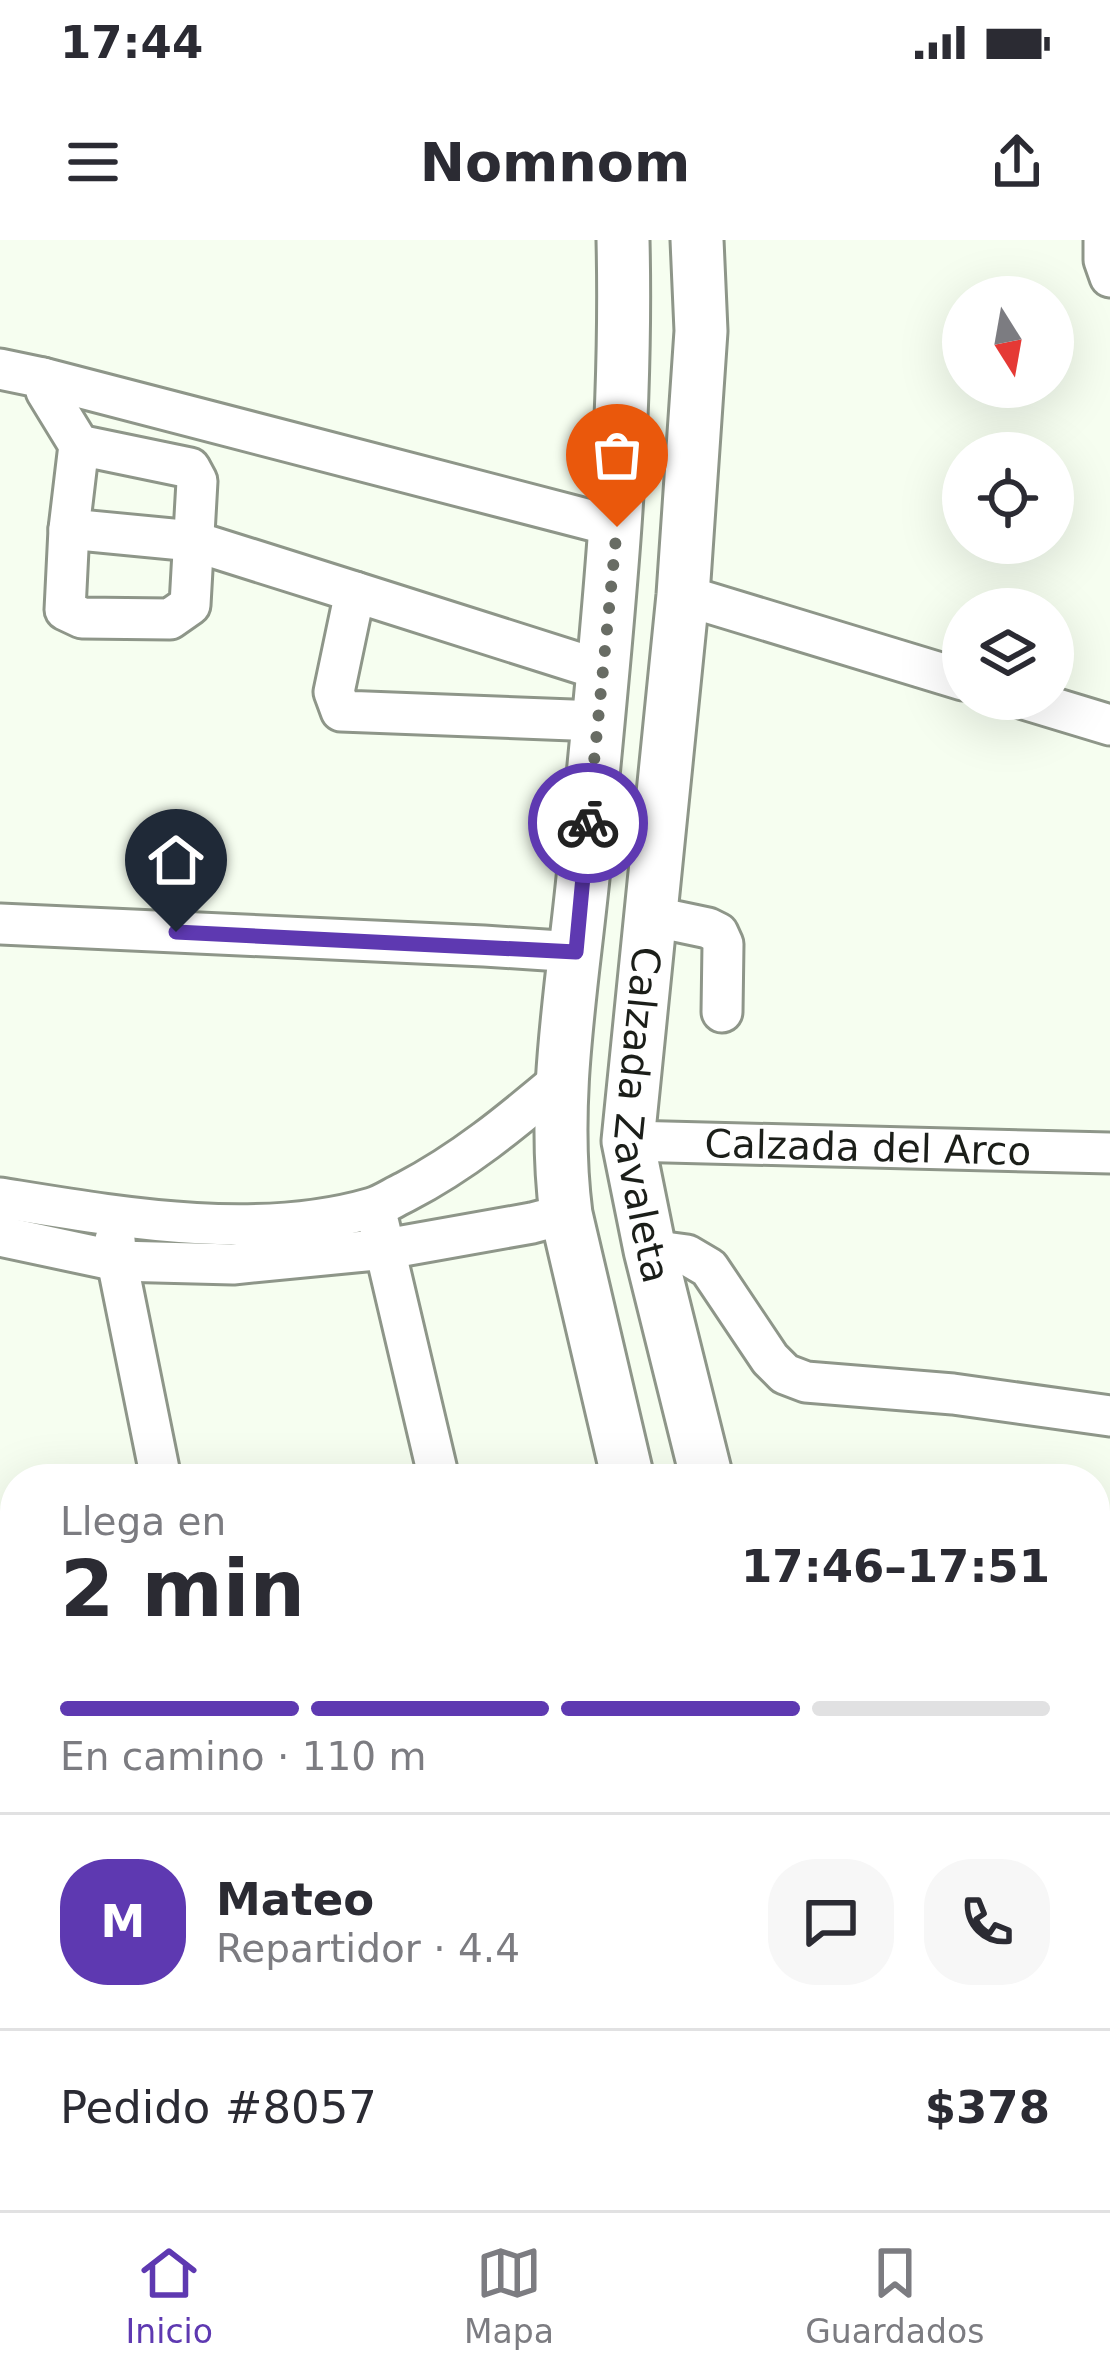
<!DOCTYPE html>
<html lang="es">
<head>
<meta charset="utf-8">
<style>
	:root { --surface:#fff; --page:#f7f7f7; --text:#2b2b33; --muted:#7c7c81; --line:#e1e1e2; --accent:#5e39b1 }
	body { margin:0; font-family:"DejaVu Sans",sans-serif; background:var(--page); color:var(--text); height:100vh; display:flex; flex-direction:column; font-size:45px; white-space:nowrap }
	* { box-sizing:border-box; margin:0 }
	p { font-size:39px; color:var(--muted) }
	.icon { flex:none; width:66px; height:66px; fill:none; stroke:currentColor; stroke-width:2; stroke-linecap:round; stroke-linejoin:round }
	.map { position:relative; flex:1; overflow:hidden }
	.drawer { position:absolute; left:0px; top:1224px; width:1110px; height:747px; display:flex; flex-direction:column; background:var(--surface); border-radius:48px 48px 0 0; box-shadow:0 12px 48px #0002 }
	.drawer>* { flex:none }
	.needle { width:78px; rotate:169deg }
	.controls { position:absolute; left:942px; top:36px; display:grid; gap:24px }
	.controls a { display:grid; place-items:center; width:132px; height:132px; border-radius:50%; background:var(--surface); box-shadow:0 12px 48px #0002; font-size:60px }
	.pin { position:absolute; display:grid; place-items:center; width:102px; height:102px; color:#fff; margin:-123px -51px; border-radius:50% 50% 50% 0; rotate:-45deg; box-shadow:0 0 12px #0007 }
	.pin .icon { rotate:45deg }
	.courier { position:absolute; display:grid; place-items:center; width:120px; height:120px; margin:-60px; border:9px solid #5e39b1; border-radius:50%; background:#fff; color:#222; box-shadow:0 3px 15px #0007 }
	.head em { font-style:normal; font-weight:800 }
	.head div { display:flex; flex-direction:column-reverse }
	.head { display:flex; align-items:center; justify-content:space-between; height:204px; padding:0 60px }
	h1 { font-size:78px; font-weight:800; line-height:90px }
	.bar { display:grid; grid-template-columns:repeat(4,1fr); gap:18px 12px; align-content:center; height:144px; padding:0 60px }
	.bar i { height:15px; border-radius:9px; background:var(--line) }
	.bar .active { background:var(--accent) }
	.bar p { grid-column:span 4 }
	.line { display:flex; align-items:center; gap:30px; padding:0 60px; border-top:3px solid var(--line) }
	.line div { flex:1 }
	.round { display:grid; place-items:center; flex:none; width:126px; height:126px; border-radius:48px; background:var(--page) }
	.status { display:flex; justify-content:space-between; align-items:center; height:84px; padding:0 60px; background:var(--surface); direction:ltr }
	.status svg { height:33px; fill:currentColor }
	header { display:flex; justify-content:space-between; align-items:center; height:156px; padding:0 60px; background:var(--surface); font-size:54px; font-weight:800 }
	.tabs { display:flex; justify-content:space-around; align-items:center; height:168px; border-top:3px solid var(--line); background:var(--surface); font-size:33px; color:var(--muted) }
	.tabs a { display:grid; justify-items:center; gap:6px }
	.tabs .active { color:var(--accent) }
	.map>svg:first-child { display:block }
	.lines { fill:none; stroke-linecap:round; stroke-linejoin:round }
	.river { stroke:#47acae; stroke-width:57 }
	.minor-casing { stroke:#8e9689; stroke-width:45 }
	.major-casing { stroke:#8e9689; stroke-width:57 }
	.minor { stroke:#fff; stroke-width:39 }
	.major { stroke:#fff; stroke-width:51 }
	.done { stroke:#686c64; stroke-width:12; stroke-dasharray:0 21.6 }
	.route { stroke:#5e39b1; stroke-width:15 }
	.labels { text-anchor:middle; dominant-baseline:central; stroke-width:10; stroke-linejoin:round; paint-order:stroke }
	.street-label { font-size:39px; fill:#1b1e19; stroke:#fff }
</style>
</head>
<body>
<div class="status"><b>17:44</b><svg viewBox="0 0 49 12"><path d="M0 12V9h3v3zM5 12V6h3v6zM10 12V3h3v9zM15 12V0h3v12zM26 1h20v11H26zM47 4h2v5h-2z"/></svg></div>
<header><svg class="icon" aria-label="menu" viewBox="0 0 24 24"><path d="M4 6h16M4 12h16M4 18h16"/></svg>Nomnom<svg class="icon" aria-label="share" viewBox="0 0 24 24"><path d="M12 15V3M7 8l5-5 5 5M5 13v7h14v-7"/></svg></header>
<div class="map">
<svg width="1110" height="1970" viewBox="0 0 1110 1970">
	<rect width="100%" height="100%" fill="#f6fef0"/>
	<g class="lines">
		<!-- river -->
		<path class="river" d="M0 1386 15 1384
			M1095 1410 1110 1411"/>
		<!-- minor casing -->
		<g class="minor-casing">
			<g id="minor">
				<path d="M1104 0V20L1110 37"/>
				<path d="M0 129 43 138 46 151 79 205 69 289 65 370 82 378 170 379 190 365 197 241 190 228 79 205"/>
				<path d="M43 138 617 287"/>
				<path d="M69 289 193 301 355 352"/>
				<path d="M683 355 963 440"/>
				<path d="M1024 459 1110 485"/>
				<path d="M598 481 341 471 334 452 355 352 604 431"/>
				<path d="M651 676 708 688 718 693 723 704 722 772"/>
				<path d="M0 684 484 706 576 712"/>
				<path id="s1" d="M628 901 1110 913"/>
				<path d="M0 958C118 977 255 1002 372 968 383 965 394 957 405 952 463 922 511 882 561 840"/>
				<path d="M379 984 439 1239"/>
				<path d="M0 996 117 1021 233 1024 386 1009 532 983 566 974"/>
				<path d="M115 1000 117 1021 161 1239"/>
				<path d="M650 1010 687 1015 709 1028 770 1119 785 1134 806 1142 953 1154 1110 1176"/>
				<path d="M0 1701V1702"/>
				<path d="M8 1970 10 1889"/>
				<path d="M547 1970V1956"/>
				<path d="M1063 1970V1956"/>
			</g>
		</g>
		<!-- major casing -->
		<g class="major-casing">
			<g id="major">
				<path d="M623 0C628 211 604 419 584 628 573 743 551 858 566 974L628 1239"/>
				<path id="s2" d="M697 0 701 91 683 355 628 901 650 1010 707 1239"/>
				<path d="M0 1805H15"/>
				<path d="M1095 1817 1110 1819"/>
				<path d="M0 1889 15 1888"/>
				<path d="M1095 1901H1110"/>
			</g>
		</g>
		<!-- minor -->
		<use href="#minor" class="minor"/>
		<!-- major -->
		<use href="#major" class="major"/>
	</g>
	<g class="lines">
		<!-- done -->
		<path class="done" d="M588 583 617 287"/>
		<!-- route -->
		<path class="route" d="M176 692 576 712 588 583"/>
	</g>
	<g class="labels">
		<!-- street labels -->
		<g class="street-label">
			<text stroke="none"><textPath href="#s2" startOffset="879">Calzada Zavaleta</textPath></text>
			<text stroke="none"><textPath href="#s1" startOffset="240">Calzada del Arco</textPath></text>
		</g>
	</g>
</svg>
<div class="controls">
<a><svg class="needle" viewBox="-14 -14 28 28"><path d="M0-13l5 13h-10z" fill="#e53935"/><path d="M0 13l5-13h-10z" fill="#7c7c81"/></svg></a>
<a><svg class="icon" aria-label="locate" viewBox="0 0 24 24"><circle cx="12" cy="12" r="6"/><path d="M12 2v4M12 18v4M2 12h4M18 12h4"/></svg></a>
<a><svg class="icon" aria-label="layers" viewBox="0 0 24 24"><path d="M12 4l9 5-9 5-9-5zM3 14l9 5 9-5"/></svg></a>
</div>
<div class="pin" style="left:617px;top:287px;background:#ea580c"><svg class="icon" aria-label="bag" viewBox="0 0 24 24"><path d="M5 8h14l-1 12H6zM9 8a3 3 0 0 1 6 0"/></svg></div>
<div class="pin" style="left:176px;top:692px;background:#1f2937"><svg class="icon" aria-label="home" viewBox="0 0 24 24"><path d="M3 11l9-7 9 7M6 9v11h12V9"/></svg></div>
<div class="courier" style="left:588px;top:583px"><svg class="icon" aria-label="bike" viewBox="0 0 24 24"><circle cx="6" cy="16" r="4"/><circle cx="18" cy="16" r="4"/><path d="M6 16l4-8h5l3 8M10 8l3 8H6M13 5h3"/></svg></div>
<section class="drawer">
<div class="head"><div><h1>2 min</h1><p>Llega en</p></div><em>17:46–17:51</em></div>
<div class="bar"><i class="active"></i><i class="active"></i><i class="active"></i><i></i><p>En camino · 110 m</p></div>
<div class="line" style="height:216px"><b class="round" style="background:var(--accent);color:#fff">M</b><div><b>Mateo</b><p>Repartidor · 4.4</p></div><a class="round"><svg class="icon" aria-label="chat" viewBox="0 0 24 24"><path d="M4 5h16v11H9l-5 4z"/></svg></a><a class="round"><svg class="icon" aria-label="phone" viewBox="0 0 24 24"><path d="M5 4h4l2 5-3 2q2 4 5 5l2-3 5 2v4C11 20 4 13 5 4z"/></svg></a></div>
<div class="line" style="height:156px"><div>Pedido #8057</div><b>$378</b></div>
</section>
</div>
<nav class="tabs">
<a class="active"><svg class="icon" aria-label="home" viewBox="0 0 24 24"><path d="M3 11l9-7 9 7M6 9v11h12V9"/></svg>Inicio</a>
<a><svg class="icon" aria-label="map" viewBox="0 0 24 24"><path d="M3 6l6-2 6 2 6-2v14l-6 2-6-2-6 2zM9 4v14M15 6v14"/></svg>Mapa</a>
<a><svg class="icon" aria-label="saved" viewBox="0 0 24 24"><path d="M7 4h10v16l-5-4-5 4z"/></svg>Guardados</a>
</nav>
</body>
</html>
